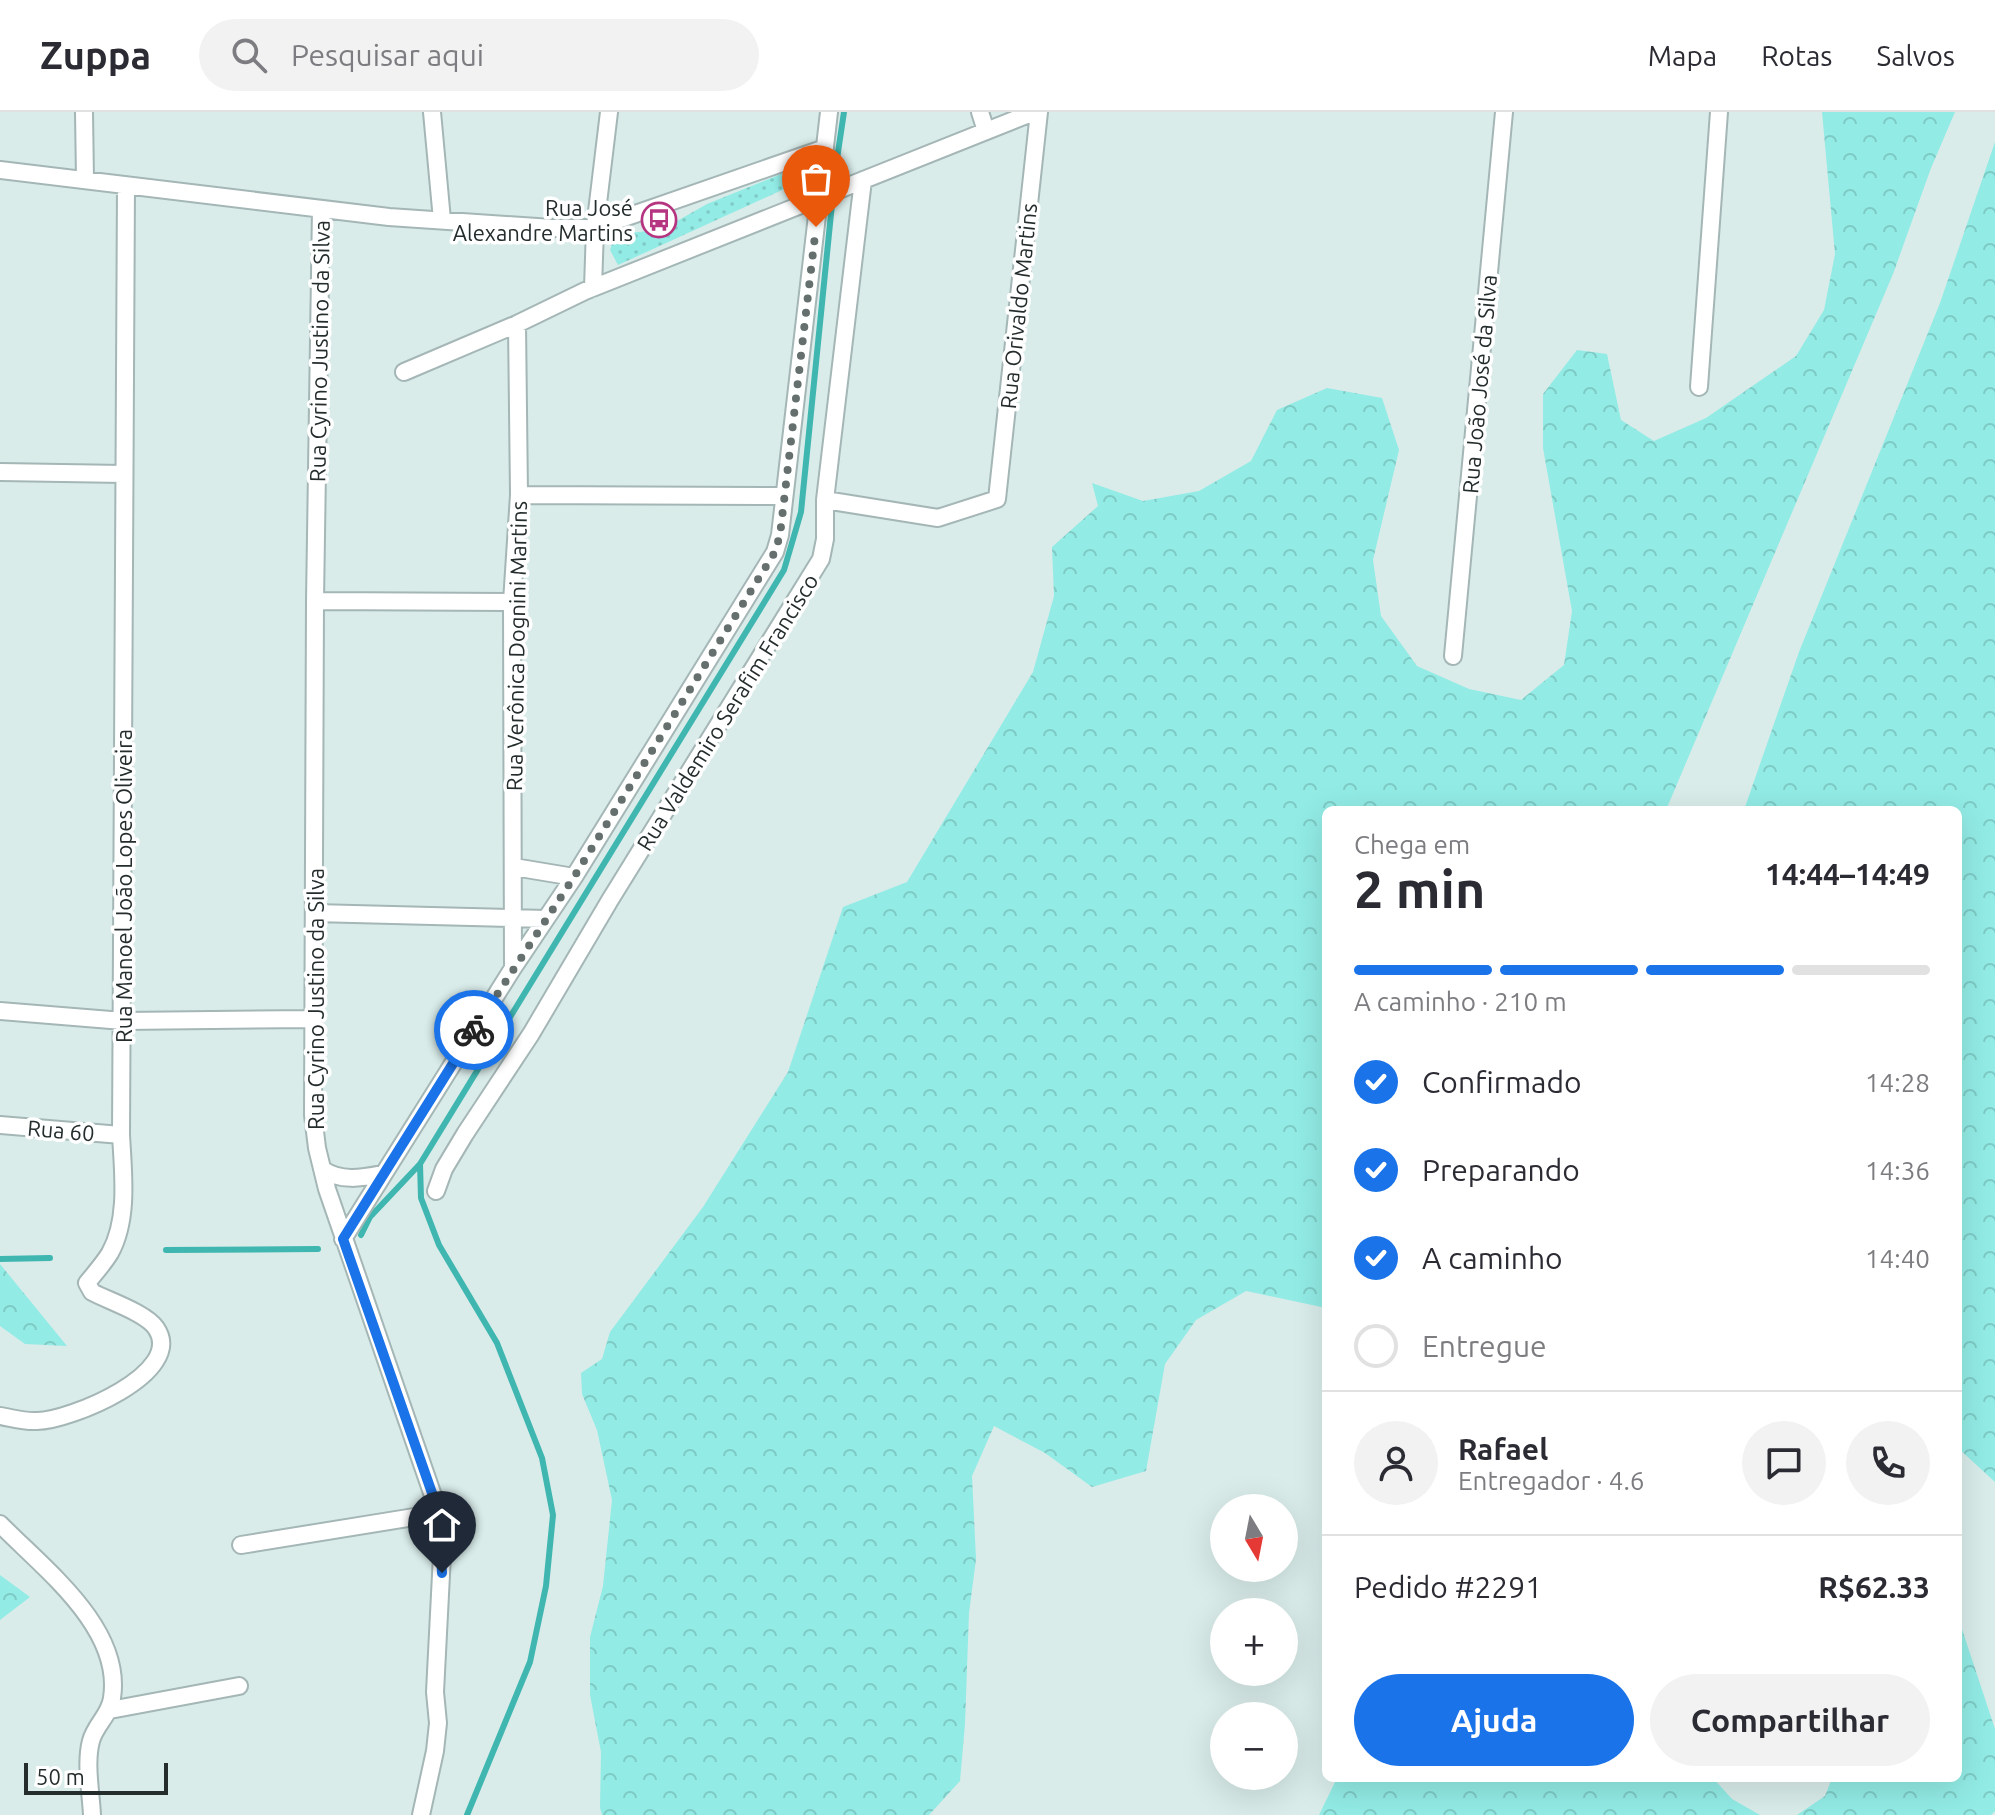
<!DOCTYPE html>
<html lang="pt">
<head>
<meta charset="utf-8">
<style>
	:root { --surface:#fff; --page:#f2f2f3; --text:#2b2b33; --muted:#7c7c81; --line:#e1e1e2; --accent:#1a73e8 }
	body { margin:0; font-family:Ubuntu,sans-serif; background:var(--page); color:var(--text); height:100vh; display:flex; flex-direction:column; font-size:30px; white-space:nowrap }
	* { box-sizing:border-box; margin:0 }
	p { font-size:26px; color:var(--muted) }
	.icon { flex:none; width:44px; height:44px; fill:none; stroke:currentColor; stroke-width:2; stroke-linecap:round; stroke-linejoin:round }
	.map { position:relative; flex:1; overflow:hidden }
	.drawer { position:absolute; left:1322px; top:694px; width:640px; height:976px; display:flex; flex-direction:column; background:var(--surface); border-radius:12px; box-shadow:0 8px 32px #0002 }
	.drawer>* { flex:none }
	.needle { width:52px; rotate:170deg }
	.fabs { position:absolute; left:1210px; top:1382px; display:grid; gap:16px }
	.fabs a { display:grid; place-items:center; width:88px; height:88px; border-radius:50%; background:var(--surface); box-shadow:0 8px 32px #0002; font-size:40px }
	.scale { position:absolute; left:24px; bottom:20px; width:144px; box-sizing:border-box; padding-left:8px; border:4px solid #252c2c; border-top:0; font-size:22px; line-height:28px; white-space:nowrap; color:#252c2c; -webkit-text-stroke:6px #fff; paint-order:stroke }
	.pin { position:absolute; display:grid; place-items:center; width:68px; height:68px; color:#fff; margin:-82px -34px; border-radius:50% 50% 50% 0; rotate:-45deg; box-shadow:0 0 8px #0007 }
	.pin .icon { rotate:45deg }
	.courier { position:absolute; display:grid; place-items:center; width:80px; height:80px; margin:-40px; border:6px solid #1a73e8; border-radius:50%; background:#fff; color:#222; box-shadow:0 2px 10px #0007 }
	.overview em { font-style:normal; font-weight:700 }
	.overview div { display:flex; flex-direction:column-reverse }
	.overview { display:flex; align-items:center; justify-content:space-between; height:136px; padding:0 32px }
	h1 { font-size:52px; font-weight:700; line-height:60px }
	.bar { display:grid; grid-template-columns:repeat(4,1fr); gap:12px 8px; align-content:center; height:96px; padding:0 32px }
	.bar i { height:10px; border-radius:6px; background:var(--line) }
	.bar .on { background:var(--accent) }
	.bar p { grid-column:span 4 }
	.line { display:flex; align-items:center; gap:20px; padding:0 32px; border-top:2px solid var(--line) }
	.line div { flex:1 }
	.round { display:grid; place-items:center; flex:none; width:84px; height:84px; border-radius:42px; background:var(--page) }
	ol { padding:0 32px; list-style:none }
	li { display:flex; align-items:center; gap:24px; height:88px }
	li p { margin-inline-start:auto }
	li .icon { padding:8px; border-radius:50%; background:var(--accent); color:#fff; stroke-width:4 }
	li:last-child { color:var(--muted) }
	li i { width:44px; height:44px; border:4px solid var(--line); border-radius:50% }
	.primary-button { display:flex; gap:16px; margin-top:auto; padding:16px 32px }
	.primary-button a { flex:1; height:92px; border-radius:48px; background:var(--accent); color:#fff; font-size:32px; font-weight:700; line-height:92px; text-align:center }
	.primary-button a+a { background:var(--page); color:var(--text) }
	header { display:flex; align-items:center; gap:48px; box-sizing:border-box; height:112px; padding:0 40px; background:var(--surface); border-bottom:2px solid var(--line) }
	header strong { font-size:38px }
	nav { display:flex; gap:44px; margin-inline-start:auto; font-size:28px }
	.search { width:560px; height:72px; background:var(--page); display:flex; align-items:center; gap:20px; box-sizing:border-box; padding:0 28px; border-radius:44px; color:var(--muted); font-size:30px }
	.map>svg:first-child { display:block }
	.green { fill:url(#green-dots) }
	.forest { fill:url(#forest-crowns) }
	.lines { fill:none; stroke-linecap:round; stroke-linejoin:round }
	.stream { stroke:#40b6b0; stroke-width:6 }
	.street-casing { stroke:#a4b6b5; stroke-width:20 }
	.street { stroke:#fff; stroke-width:16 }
	.done { stroke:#646f6e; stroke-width:8; stroke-dasharray:0 14.4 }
	.route { stroke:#1a73e8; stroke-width:10 }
	.labels { text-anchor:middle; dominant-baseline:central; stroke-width:7; stroke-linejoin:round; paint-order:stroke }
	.poi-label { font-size:22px; fill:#252c2c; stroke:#fff; text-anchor:end }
	.street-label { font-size:22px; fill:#252c2c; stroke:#fff }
</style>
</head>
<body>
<header>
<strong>Zuppa</strong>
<div class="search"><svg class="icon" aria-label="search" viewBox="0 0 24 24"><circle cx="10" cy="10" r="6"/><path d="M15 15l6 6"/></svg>Pesquisar aqui</div>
<nav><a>Mapa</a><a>Rotas</a><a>Salvos</a></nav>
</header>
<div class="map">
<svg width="1995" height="1703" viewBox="0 0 1995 1703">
	<defs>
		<pattern id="green-dots" width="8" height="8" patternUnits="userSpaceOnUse" patternTransform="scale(2)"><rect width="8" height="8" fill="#92ebe5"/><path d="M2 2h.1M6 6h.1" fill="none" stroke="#7ecac5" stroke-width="1.8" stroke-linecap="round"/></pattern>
		<pattern id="forest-crowns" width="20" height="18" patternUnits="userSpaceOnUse" patternTransform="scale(2)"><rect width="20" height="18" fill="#92ebe5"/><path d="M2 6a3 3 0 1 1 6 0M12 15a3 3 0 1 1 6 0" fill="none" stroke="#7ecac5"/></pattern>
	</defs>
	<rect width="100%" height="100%" fill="#d9ecea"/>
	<!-- green -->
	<path class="green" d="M796 56 806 67 618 153 610 138 615 123 663 117 707 92Z"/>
	<!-- forest -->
	<path class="forest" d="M1822 0H1955L1931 56 1893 162 1666 698H1326V1196L1246 1179 1196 1208 1165 1252 1146 1359 1092 1375 1045 1341 994 1314 972 1364 976 1447 969 1501 965 1612 960 1669 929 1703H602L600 1696 601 1640 590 1583V1525L603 1474 612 1388 597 1318 582 1282 581 1261 602 1247 610 1220 703 1095 788 960 843 795 907 770 1033 560 1054 484 1052 435 1098 394 1092 371 1143 389 1199 379 1251 349 1277 298 1327 276 1382 286 1399 338 1373 448 1381 504 1417 554 1469 577 1521 588 1564 553 1572 499 1543 336V282L1577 238 1607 242 1621 308 1654 329 1706 306 1796 244 1824 198 1835 142Z
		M1995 30V1370L1958 1336V698H1744L1799 540 1940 191Z
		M0 1152 67 1234 25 1232 0 1214Z
		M0 1463 30 1485 0 1508Z
		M1958 1505 1995 1617V1699L1991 1703H1797L1825 1684 1832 1666H1958Z
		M1337 1666H1713L1732 1687 1760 1703H1319Z"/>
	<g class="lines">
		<!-- stream -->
		<path class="stream" d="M835 60 844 0
			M420 1052 421 1086 439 1133 497 1231 542 1346 553 1403 546 1474 530 1550 467 1703
			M361 1123 370 1105 420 1052 784 458 801 400 832 92
			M166 1138 318 1137
			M0 1147 50 1146"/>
		<!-- street casing -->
		<g class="street-casing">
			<path id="street" d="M84 0 85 68
				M432 0 442 108
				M980 0 986 19
				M0 58 389 105 552 116H595L825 36
				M321 97 315 489 313 1003 317 1036 327 1077 439 1401 442 1443 435 1580 438 1611 435 1639 421 1703
				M593 176 595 116 609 0
				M404 260 517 212 585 179 1034 0
				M1699 275 1719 0
				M0 360 124 362
				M519 383 784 384
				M825 388 938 406 997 387 1039 0
				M315 489 512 490
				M1453 544 1504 0
				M514 755 574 765
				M314 801 546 807
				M513 856 512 490 519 383 517 212
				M0 899 123 909 313 907
				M0 1013 121 1023
				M322 1057C340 1070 362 1066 382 1062
				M436 1079 444 1057 465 1022 531 922 610 788 821 447 825 427V388L863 68
				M343 1127 513 856 574 765 775 440 780 423 829 0
				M0 1304C12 1306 25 1310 37 1309 69 1309 187 1261 156 1216 146 1201 109 1189 92 1180L87 1171C95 1161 104 1151 110 1141 129 1107 123 1060 121 1023L126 74
				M0 1412C44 1457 123 1516 112 1586 110 1603 95 1613 91 1629 85 1651 91 1681 92 1703
				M241 1433 439 1401
				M110 1598 239 1574"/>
		</g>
		<!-- street -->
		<use href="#street" class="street"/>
	</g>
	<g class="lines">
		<!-- done -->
		<path class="done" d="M474 918 574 765 775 440 780 423 816 115"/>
		<!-- route -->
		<path class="route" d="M442 1461 439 1401 343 1127 474 918"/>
	</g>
	<!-- icons -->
	<defs>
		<g id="bus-ring" transform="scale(1.8)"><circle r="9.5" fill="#fff" stroke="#b63580" stroke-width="1.5"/><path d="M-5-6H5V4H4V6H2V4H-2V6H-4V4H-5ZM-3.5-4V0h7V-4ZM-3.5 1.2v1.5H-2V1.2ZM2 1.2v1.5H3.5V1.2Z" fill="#b63580"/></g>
	</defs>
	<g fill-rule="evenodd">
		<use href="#bus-ring" x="659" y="108"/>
	</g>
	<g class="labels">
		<!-- poi labels -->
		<g class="poi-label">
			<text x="633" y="95">Rua José<tspan x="633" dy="25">Alexandre Martins</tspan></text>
		</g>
		<!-- street labels -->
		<g class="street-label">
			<text transform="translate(1018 194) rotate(-84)">Rua Orivaldo Martins</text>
			<text transform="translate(319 239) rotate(-89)">Rua Cyrino Justino da Silva</text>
			<text transform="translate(1479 272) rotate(-85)">Rua João José da Silva</text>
			<text transform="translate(516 534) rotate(-89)">Rua Verônica Dognini Martins</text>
			<text transform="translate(727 600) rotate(-58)">Rua Valdemiro Serafim Francisco</text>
			<text transform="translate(123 774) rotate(-90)">Rua Manoel João Lopes Oliveira</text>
			<text transform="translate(315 887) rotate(-90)">Rua Cyrino Justino da Silva</text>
			<text transform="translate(61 1018) rotate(5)">Rua 60</text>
		</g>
	</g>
</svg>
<div class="fabs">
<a><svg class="needle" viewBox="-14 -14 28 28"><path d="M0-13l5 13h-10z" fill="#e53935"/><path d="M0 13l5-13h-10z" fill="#7c7c81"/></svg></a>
<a>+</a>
<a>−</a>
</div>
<div class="scale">50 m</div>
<div class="pin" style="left:816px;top:115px;background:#ea580c"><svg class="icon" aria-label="bag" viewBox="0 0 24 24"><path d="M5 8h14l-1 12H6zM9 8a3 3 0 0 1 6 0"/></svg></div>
<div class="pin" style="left:442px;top:1461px;background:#1f2937"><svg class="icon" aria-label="home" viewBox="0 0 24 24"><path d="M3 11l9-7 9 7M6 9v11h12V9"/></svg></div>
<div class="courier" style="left:474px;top:918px"><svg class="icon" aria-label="bike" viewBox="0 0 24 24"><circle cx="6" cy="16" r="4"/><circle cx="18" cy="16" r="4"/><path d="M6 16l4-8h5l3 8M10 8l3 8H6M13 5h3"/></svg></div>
<section class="drawer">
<div class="overview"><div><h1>2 min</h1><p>Chega em</p></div><em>14:44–14:49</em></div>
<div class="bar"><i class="on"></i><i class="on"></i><i class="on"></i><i></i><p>A caminho · 210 m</p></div>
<ol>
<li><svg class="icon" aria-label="check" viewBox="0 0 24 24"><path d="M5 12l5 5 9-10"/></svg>Confirmado<p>14:28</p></li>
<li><svg class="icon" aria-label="check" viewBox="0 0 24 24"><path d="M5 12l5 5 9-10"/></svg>Preparando<p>14:36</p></li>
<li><svg class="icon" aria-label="check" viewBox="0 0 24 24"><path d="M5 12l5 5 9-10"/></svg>A caminho<p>14:40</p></li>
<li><i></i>Entregue</li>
</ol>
<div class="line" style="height:144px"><a class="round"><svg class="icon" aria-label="person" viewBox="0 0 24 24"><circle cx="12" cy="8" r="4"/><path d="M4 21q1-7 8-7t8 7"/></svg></a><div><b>Rafael</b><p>Entregador · 4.6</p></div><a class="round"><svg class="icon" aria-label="chat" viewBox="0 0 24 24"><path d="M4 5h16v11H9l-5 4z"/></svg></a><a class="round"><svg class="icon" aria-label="phone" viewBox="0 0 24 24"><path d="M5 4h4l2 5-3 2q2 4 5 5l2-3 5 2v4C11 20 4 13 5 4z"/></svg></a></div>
<div class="line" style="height:104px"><div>Pedido #2291</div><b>R$62.33</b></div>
<div class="primary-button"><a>Ajuda</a><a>Compartilhar</a></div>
</section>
</div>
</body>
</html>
